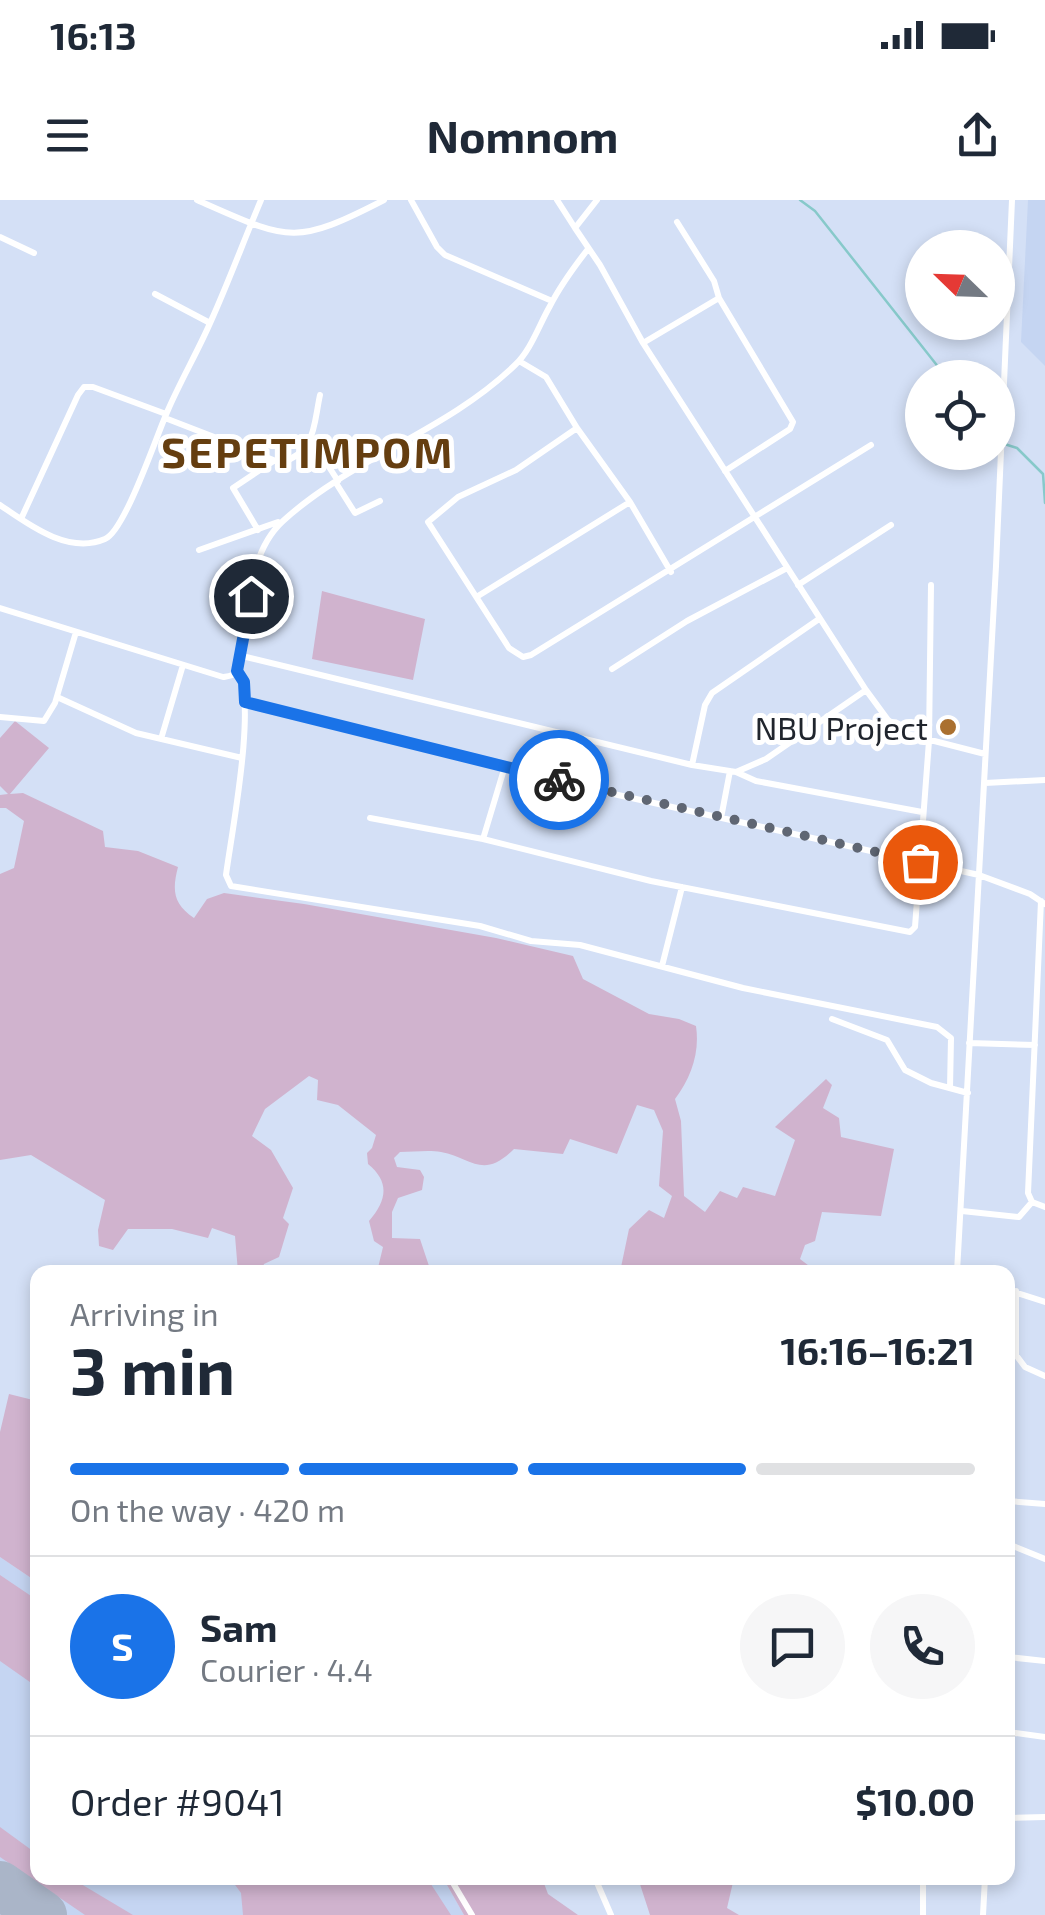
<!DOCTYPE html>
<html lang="en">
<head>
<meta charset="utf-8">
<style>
	:root { --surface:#fff; --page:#f6f6f7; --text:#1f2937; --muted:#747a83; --line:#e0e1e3; --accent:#1a73e8 }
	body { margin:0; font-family:"Exo 2",sans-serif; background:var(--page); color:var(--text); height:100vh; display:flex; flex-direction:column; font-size:38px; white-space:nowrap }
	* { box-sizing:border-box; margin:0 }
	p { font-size:32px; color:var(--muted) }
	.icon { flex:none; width:55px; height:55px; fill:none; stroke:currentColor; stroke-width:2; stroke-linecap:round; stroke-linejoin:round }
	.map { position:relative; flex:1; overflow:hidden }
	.panel { position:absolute; left:30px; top:1065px; width:985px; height:620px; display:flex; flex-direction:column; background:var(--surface); border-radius:20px; box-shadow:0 5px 15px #0003 }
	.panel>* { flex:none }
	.needle { width:65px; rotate:293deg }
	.tools { position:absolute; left:905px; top:30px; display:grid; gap:20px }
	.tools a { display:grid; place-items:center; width:110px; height:110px; border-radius:50%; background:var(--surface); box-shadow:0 5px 15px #0003; font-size:50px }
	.pin { position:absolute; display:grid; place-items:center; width:85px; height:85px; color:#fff; margin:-42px; border:5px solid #fff; border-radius:50%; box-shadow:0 2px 10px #0007 }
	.courier { position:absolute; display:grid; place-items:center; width:100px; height:100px; margin:-50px; border:8px solid #1a73e8; border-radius:50%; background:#fff; color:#222; box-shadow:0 2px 12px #0007 }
	.headline em { font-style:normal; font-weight:700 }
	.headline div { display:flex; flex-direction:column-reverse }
	.headline { display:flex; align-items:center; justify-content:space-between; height:170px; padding:0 40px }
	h1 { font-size:65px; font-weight:700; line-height:75px }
	.bar { display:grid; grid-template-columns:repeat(4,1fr); gap:15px 10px; align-content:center; height:120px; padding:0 40px }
	.bar i { height:12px; border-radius:8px; background:var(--line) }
	.bar .on { background:var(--accent) }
	.bar p { grid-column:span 4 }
	.line { display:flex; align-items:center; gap:25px; padding:0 40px; border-top:2px solid var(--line) }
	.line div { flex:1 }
	.round { display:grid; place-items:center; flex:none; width:105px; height:105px; border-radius:52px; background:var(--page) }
	.status { display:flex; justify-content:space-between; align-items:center; height:70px; padding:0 50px; background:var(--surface); direction:ltr }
	.status svg { height:28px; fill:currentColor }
	header { display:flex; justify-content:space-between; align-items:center; height:130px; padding:0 40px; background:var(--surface); font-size:45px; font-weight:700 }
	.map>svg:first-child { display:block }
	.built { fill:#c5d5f2 }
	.green { fill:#d0b3ce }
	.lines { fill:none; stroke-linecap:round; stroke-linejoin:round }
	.stream { stroke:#87c9ca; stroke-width:2.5 }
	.runway { stroke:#aab5c8; stroke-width:48 }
	.minor { stroke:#fff; stroke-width:6 }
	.done { stroke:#5f6673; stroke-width:10; stroke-dasharray:0 18 }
	.route { stroke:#1a73e8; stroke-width:12 }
	.poi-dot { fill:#aa7030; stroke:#fff; stroke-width:4 }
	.labels { text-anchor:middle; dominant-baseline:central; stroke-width:10; stroke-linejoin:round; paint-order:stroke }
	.poi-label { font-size:32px; fill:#20252d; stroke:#fff; text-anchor:end }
	.district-label { font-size:42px; font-weight:bold; letter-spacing:2.5px; fill:#653e10; stroke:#fff }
</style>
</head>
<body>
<div class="status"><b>16:13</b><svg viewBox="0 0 49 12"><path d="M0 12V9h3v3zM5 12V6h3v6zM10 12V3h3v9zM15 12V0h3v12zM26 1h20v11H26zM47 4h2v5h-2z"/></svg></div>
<header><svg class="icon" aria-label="menu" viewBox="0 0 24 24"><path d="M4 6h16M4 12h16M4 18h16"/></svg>Nomnom<svg class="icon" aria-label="share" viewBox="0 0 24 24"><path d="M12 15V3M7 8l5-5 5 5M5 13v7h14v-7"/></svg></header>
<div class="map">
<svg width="1045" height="1715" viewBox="0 0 1045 1715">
	<rect width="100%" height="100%" fill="#d4e0f6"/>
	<!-- built -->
	<path class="built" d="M1028 0H1045V166L1021 142Z
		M0 1357 37 1382 38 1678H443L464 1715H0Z"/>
	<!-- green -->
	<path class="green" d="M322 391 425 419 413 480 312 459Z
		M15 521 49 548 10 594 23 593 103 631 105 647 138 651 178 667C172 690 173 704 194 718L207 699 224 693 304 704 496 738 573 756 583 779 649 814 679 819 696 826C700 853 691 878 675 899L681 921 684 996 705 1012 720 991 737 998 743 987 775 996 795 940 775 927 826 879 832 885 823 908 839 918 841 937 894 949 881 1016 822 1012 815 1041 805 1045 800 1059 817 1072H620L629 1029 649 1010 664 1018 672 996 659 986 663 931 654 910 637 905 617 954 570 939 563 954 514 949C483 980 472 958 441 952 429 950 413 952 400 952L394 958 397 967 420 970 424 977 422 990 398 998 392 1012V1038L420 1039 431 1072H377L383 1047 374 1041 369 1021C387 1000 390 982 368 964L367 953 372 948 376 935 338 905 317 900 318 880 309 876 265 909 252 936 271 950 293 988 283 1018 289 1024 279 1057 264 1064 261 1072H238L235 1036 212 1028 208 1038 172 1029H128L113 1050 99 1046 98 1030 105 1000 31 955 0 960V674L14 668 24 621 6 608H0V595L8 594 0 586V538Z
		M9 1194 37 1201V1382L0 1357V1232Z
		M0 1375 37 1400V1487L0 1461Z
		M0 1627 37 1654 38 1678H71L133 1715H85L0 1657Z
		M230 1678H427L451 1715H243L241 1693Z
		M443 1678H542L548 1694 578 1715H464Z
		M638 1678H734L727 1708 739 1715H650Z"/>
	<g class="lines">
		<!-- stream -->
		<path class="stream" d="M800 0 815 11 947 178
			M998 242 1017 248 1043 274 1045 303"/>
		<!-- runway -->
		<path class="runway" d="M0 1685 43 1715"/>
		<!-- minor -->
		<path class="minor" d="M197 0C288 40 293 47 384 0
			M411 0 437 47 445 55 552 101
			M557 0 575 28
			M597 0 575 28 600 65 643 143 866 490 888 520 907 534 985 554
			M677 22 714 81 719 98 793 222 790 229 725 271
			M0 37 34 53
			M155 94 210 123
			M643 143 719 98
			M519 161 546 177 577 228 630 302 671 372
			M165 218 281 263C316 251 313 228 320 195
			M577 228 516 270 458 297 428 322 509 448 523 457 531 455 871 245
			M311 239 338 281
			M336 283 355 313 380 301
			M0 305C28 324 68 355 105 339 125 331 157 234 168 210 181 180 198 151 211 121 229 81 244 40 261 0
			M21 319 78 195 84 187H93L166 214
			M258 330 233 288 272 262
			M199 350 278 322
			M798 385 891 325
			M478 396 630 302
			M0 408 223 477C229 476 233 476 237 471 242 464 243 450 244 442 250 401 250 351 283 321 352 258 447 231 515 165 531 150 539 125 550 106 560 86 574 67 588 49
			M242 456 692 565 736 572 766 559 866 490
			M612 469 687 421 787 368
			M237 471C258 499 231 636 226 675L231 686 480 726 531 741 580 745 743 788 937 827 951 838 950 888
			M57 497 136 533 242 558
			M245 502 609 593 979 675 1030 694 1045 704
			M0 517 44 521 55 503 76 432
			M161 539 183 465
			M692 565 705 505 712 493 819 419
			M736 572 756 581 922 612
			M985 583 1045 580
			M370 618 483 639 651 681 910 732 915 727 929 541 931 385
			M721 618 730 571
			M483 639 505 566
			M1041 701 1028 993 1032 1002 1045 1007
			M662 766 682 687
			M832 819 887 840 905 870 931 883 968 893
			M969 843 1035 845
			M962 1011 1019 1017 1032 1002
			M957 1072 996 366 1012 0
			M1008 1090 1045 1102
			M1016 1091V1155L1025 1167 1045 1176
			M1008 1305V1301L1045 1304
			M1008 1344 1045 1359
			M1008 1457 1045 1461
			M1008 1532 1045 1537
			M1008 1618 1045 1617
			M450 1678 472 1715
			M595 1678 611 1715
			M891 1678 895 1681 923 1680
			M923 1715V1678
			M983 1715 985 1678"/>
	</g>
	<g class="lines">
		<!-- done -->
		<path class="done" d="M559 580 920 662"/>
		<!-- route -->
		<path class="route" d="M251 396 237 471 244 482 245 502 559 580"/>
	</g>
	<!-- markers -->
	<circle class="poi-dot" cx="948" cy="527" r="10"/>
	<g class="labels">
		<!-- poi labels -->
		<g class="poi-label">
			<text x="928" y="527">NBU Project</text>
		</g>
		<!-- district labels -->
		<g class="district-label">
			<text x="308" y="251">SEPETIMPOM</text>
		</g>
	</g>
</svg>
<div class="tools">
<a><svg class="needle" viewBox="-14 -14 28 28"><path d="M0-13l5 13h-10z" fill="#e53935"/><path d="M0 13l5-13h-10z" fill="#747a83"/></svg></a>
<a><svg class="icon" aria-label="locate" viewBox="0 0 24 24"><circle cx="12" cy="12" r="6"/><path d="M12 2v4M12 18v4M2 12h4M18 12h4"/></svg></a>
</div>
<div class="pin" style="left:920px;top:662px;background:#ea580c"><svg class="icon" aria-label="bag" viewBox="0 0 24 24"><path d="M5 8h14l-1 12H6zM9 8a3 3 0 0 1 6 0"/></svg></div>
<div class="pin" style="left:251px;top:396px;background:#1f2937"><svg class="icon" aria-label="home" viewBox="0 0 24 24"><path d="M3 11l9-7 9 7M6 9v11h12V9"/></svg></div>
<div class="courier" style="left:559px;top:580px"><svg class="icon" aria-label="bike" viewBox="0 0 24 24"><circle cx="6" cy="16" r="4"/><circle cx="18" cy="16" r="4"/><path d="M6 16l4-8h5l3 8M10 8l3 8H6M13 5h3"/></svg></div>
<section class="panel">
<div class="headline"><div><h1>3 min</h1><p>Arriving in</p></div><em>16:16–16:21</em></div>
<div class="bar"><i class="on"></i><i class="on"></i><i class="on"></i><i></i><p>On the way · 420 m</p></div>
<div class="line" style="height:180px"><b class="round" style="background:var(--accent);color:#fff">S</b><div><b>Sam</b><p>Courier · 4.4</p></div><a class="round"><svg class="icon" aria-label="chat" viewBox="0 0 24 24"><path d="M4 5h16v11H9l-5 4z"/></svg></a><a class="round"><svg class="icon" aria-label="phone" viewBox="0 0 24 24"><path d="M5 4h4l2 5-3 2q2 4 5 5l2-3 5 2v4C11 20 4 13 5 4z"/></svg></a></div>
<div class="line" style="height:130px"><div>Order #9041</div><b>$10.00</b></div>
</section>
</div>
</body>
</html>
